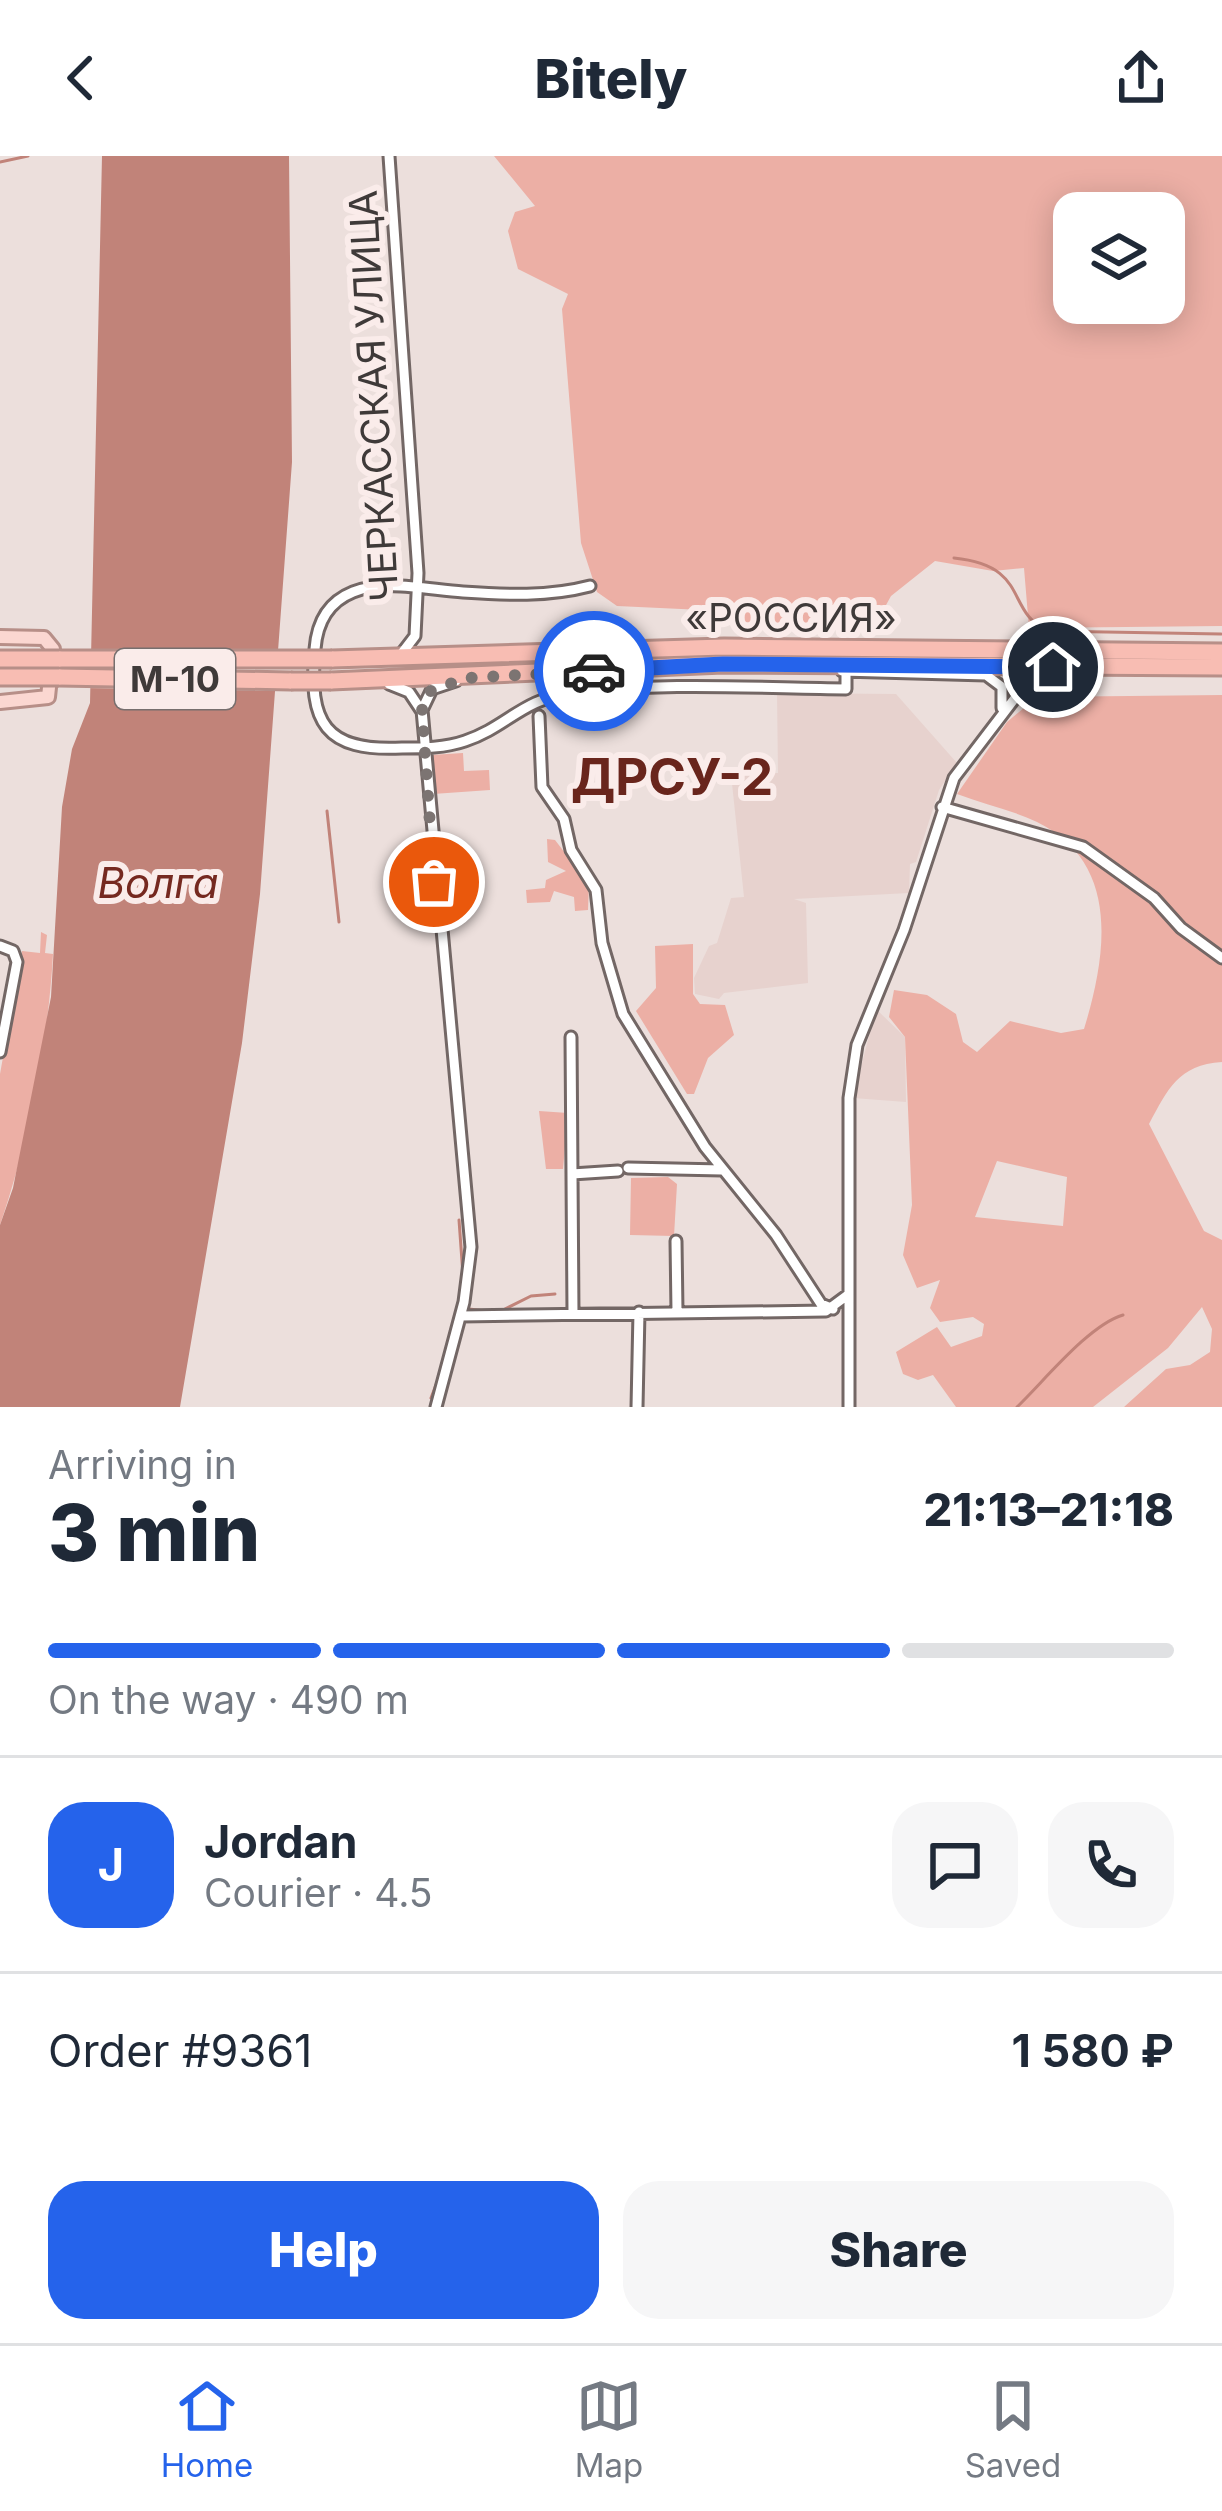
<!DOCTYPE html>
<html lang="en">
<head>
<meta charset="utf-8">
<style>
	:root { --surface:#fff; --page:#f6f6f7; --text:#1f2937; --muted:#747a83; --line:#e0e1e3; --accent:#2563eb }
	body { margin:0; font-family:Inter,sans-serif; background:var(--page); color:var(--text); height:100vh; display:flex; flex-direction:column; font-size:45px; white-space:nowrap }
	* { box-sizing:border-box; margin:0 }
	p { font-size:39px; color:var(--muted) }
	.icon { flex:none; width:66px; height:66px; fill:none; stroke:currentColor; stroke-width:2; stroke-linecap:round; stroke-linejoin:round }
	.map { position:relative; height:1251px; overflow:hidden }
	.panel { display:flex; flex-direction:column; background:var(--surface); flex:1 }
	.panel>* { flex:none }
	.buttons { position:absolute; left:1053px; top:36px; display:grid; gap:24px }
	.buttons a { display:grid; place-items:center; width:132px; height:132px; border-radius:24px; background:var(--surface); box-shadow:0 6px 30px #0003; font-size:60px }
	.pin { position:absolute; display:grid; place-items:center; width:102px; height:102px; color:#fff; margin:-51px; border:6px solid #fff; border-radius:50%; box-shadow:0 3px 12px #0007 }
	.courier { position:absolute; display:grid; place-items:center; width:120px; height:120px; margin:-60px; border:9px solid #2563eb; border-radius:50%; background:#fff; color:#222; box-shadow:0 3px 15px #0007 }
	.headline em { font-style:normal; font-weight:800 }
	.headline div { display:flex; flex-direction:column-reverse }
	.headline { display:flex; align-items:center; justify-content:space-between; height:204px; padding:0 48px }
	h1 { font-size:78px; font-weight:800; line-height:90px }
	.bar { display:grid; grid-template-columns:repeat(4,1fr); gap:18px 12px; align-content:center; height:144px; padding:0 48px }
	.bar i { height:15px; border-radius:9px; background:var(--line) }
	.bar .selected { background:var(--accent) }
	.bar p { grid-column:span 4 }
	.line { display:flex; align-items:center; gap:30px; padding:0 48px; border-top:3px solid var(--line) }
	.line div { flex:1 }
	.round { display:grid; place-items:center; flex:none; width:126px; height:126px; border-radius:36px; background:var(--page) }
	.action { display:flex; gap:24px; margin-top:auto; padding:24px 48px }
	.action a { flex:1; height:138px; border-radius:36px; background:var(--accent); color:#fff; font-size:48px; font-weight:800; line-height:138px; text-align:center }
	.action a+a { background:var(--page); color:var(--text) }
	header { display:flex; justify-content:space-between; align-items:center; height:156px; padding:0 48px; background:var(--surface); font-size:54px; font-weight:800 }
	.tabs { display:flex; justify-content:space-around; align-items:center; height:168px; border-top:3px solid var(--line); background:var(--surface); font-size:33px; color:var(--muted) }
	.tabs a { display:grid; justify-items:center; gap:6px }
	.tabs .selected { color:var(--accent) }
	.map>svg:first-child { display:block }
	.built { fill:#e7d2ce }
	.green { fill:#ecafa5; fill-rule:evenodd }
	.water { fill:#c18379 }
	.pier { fill:#ecdfdc }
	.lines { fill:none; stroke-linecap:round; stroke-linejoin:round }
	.stream { stroke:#c18379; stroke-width:3 }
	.minor-casing { stroke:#736765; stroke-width:15 }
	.major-casing { stroke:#b78f88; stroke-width:18 }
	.highway-casing { stroke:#b78f88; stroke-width:21 }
	.minor { stroke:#fff; stroke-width:9 }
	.major { stroke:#fbd7d1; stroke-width:12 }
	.highway { stroke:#f8bdb3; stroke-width:15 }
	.highway-bridge-casing { stroke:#b78f88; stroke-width:21; stroke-linecap:butt }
	.highway-bridge { stroke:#f8bdb3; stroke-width:15 }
	.done { stroke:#7c7472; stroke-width:12; stroke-dasharray:0 21.6 }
	.route { stroke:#2563eb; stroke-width:15 }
	.labels { text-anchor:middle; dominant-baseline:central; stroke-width:12; stroke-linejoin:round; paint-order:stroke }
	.shield { fill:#faecea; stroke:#776f6e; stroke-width:3 }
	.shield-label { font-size:36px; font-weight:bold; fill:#3f3a39 }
	.street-label { font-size:39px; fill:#3f3a39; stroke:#faecea }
	.water-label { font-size:42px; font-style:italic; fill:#752920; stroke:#faecea }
	.district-label { font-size:51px; font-weight:bold; fill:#69251c; stroke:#faecea }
</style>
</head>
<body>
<header><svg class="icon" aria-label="back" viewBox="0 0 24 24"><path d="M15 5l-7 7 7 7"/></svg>Bitely<svg class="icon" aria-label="share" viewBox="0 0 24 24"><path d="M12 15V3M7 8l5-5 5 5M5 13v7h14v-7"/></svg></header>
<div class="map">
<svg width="1222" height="1251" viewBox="0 0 1222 1251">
	<rect width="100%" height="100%" fill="#ecdfdc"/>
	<!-- built -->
	<path class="built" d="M777 537 896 538 957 607 939 634 916 706 910 708 909 737 794 743 806 747 808 827 724 837 719 843 695 838 694 822 709 790 717 787 731 742 744 741 731 618 778 617Z
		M876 853 905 881 906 946 853 942Z"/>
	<!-- green -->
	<path class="green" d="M494 0H1222V470L1029 472 1024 412 993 415 935 405 891 440 880 460 806 469 740 466 724 455 617 450 597 436 581 387 562 153 568 138 518 113 508 75 515 56 535 50ZM1164 57V147H1074V57Z
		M1222 539V906C1178 909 1168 933 1149 968L1204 1075 1222 1084V1251H1124L1166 1213 1190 1209 1210 1196 1212 1173 1202 1151 1168 1192 1093 1251H956L933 1219 918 1224 903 1218 896 1196 937 1171 951 1191 982 1180 984 1168 973 1161 940 1166 930 1152 940 1124 917 1132 903 1099 912 1049 905 881 889 861 894 834 927 839 956 858 963 886 977 896 1010 865 1061 877 1084 873C1106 801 1122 707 1037 666 1012 654 983 648 957 638L1007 566 1037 541ZM997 1005 1067 1021 1063 1070 975 1061Z
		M463 597 464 615 489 614 490 634 433 638 431 599Z
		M547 683 555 684 589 728 588 754 575 755 574 741 554 735 550 746 527 747 526 734 545 732 546 724 566 715 548 706Z
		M41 776 47 779 45 797 53 798C48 888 29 984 0 1069V918L22 795 40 797Z
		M693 788V838L700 848 725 849 734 879 708 902 694 938H687L636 855 656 832 655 790Z
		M539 955 568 957 563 1013H546Z
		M668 1021 677 1028 674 1080 630 1079 631 1022Z"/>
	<!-- water -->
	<path class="water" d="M102 0H289L292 306 260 738 242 887 180 1251H0V1069L13 1032 51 841 62 651 72 593 90 547Z"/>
	<!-- pier -->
	<path class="pier" d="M83 495H283L282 535 84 532Z"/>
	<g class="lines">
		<!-- stream -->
		<path class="stream" d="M0 6 28 0
			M954 402C1031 410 1004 455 1048 475L1221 478
			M327 655 339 766
			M459 1064 463 1119
			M469 1153 486 1155
			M457 1154 462 1129
			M501 1155 531 1140 555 1138
			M431 1242 439 1221
			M1017 1251C1045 1224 1089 1169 1123 1159"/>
		<!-- minor casing -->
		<g class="minor-casing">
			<path id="minor" d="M389 0 418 417 415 480 402 497
				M590 430C548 441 506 439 463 436 430 434 385 423 353 436 328 446 317 467 315 493 308 567 325 596 402 592 423 592 445 592 465 585 507 571 522 543 571 537 662 526 755 532 846 533V517
				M842 515 986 519 1002 531V552
				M389 528 409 536 421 554
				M539 560 542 631 564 663 571 694 596 734 602 787 623 858 705 991 776 1079 821 1148 833 1153
				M942 651 1083 691 1154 742 1181 772 1222 802
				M0 790 13 795 17 806 0 896
				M571 881 573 1157
				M628 1012 722 1014
				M572 1018 618 1015
				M676 1085 677 1155
				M461 1160 826 1155 849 1138
				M436 1251 464 1146 471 1091 422 554 432 533 456 525
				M637 1251 639 1156
				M849 1251V942L857 889 904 774 954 622 1025 529 1056 516"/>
		</g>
		<!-- major casing -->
		<g class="major-casing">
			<path id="major" d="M0 481 44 482 53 493 48 541 0 546"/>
		</g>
		<!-- highway casing -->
		<g class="highway-casing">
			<path id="highway" d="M59 503H138
				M332 503 724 491 1222 496
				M59 521 291 525
				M331 525 723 508 1222 511"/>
		</g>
		<!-- minor -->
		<use href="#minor" class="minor"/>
		<!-- major -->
		<use href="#major" class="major"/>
		<!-- highway -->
		<use href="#highway" class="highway"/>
		<!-- highway-bridge casing -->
		<g class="highway-bridge-casing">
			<path id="highway-bridge" d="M0 503H59
				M138 503H332
				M0 521H59
				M291 525H331"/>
		</g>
		<!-- highway-bridge -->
		<use href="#highway-bridge" class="highway-bridge"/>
	</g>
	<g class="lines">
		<!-- done -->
		<path class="done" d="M434 726 422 554 428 536 466 522 594 515"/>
		<!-- route -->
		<path class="route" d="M594 515 723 508 1053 511"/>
	</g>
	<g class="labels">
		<!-- shield labels -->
		<rect class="shield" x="115" y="493" width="120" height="60" rx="9"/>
		<g class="shield-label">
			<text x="175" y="523">М-10</text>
		</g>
		<!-- street labels -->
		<g class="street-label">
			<text transform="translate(373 240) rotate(-93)">ЧЕРКАССКАЯ УЛИЦА</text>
			<text x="791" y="461">«РОССИЯ»</text>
		</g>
		<!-- water labels -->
		<g class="water-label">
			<text x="158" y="726">Волга</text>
		</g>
		<!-- district labels -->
		<g class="district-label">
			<text x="672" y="620">ДРСУ-2</text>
		</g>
	</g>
</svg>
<div class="buttons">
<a><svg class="icon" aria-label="layers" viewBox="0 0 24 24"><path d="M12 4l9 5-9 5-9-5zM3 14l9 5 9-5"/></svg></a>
</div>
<div class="pin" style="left:434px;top:726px;background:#ea580c"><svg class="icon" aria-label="bag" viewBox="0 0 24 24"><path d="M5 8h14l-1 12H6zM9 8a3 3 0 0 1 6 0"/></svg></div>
<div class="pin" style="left:1053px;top:511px;background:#1f2937"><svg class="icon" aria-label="home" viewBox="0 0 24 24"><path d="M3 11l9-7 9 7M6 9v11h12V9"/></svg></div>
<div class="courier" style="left:594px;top:515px"><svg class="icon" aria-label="car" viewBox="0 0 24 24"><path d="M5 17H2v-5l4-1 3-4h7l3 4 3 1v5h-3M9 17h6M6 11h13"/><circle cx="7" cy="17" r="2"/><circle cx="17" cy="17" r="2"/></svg></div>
</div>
<section class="panel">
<div class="headline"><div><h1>3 min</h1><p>Arriving in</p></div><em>21:13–21:18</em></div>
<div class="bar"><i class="selected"></i><i class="selected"></i><i class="selected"></i><i></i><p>On the way · 490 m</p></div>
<div class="line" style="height:216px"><b class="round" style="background:var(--accent);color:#fff">J</b><div><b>Jordan</b><p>Courier · 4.5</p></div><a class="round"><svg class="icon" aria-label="chat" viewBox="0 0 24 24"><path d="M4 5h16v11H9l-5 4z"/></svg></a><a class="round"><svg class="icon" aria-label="phone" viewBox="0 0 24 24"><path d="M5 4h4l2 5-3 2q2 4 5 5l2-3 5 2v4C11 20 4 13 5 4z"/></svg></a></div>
<div class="line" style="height:156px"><div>Order #9361</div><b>1 580 ₽</b></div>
<div class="action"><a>Help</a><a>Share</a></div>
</section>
<nav class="tabs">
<a class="selected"><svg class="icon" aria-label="home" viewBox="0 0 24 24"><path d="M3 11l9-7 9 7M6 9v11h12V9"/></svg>Home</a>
<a><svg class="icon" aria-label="map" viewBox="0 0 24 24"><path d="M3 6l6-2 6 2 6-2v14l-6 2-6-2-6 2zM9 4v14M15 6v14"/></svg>Map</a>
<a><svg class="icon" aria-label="saved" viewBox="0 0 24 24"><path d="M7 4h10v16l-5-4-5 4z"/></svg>Saved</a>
</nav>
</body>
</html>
